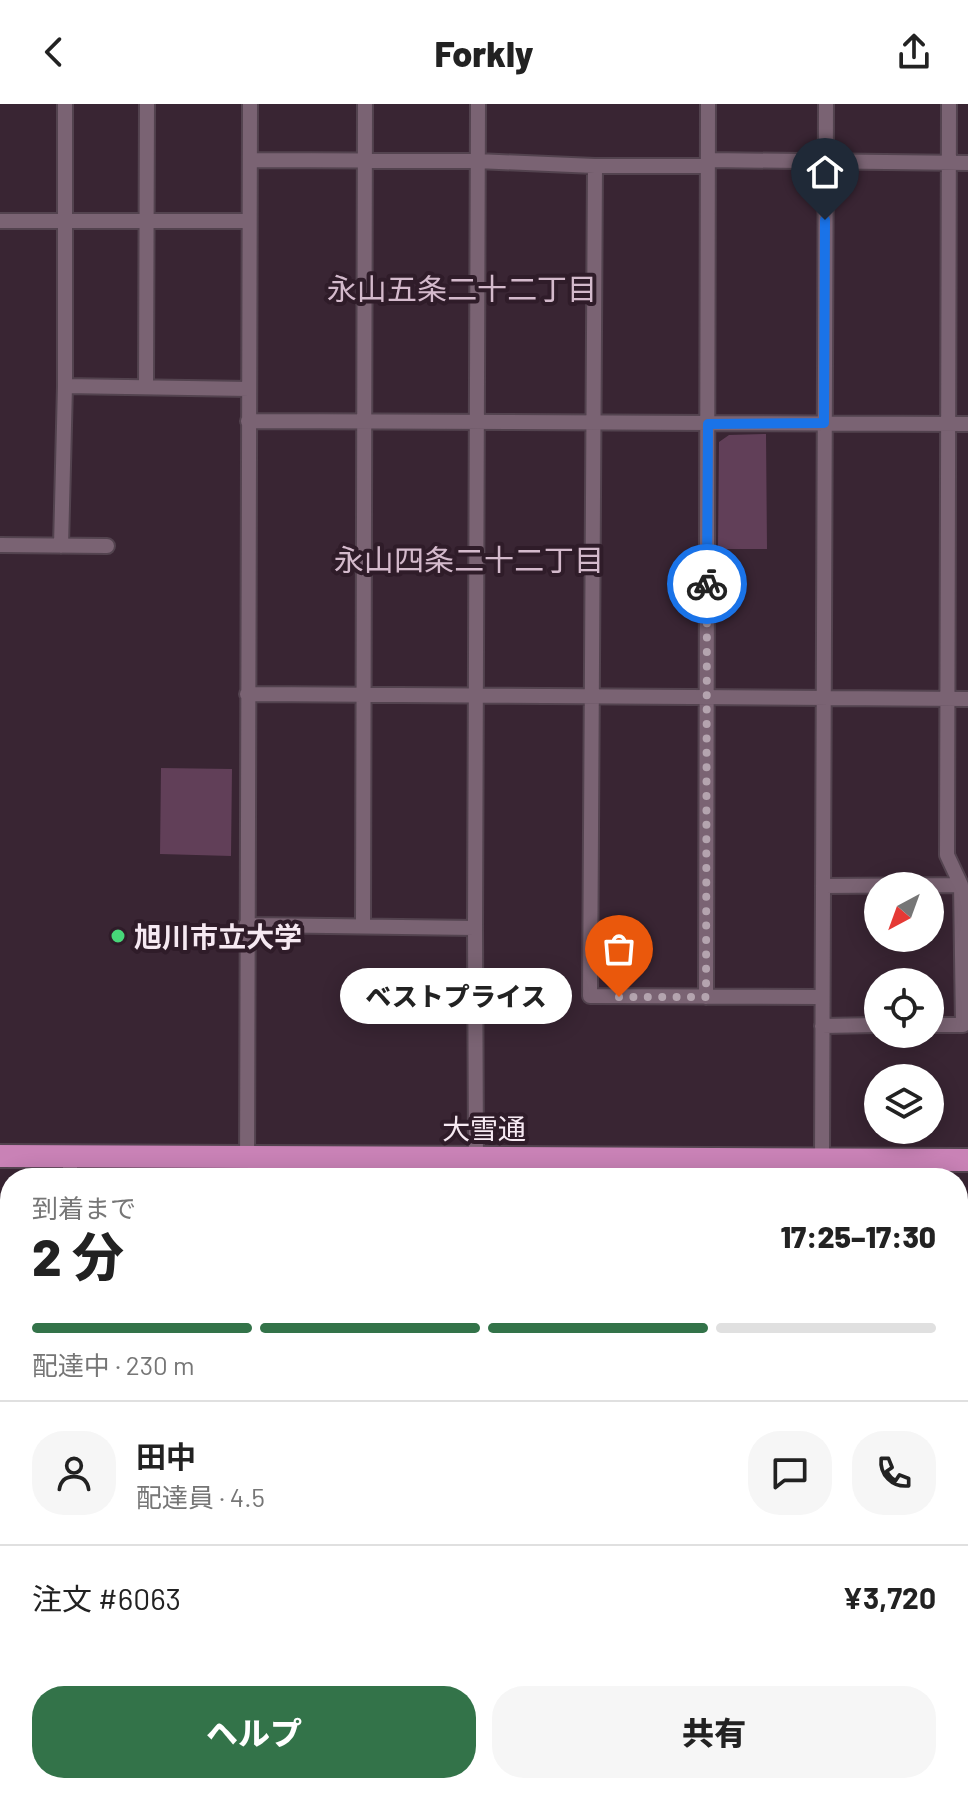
<!DOCTYPE html>
<html lang="ja">
<head>
<meta charset="utf-8">
<style>
	:root { --surface:#fff; --page:#f6f6f6; --text:#222; --muted:#767676; --line:#e0e0e0; --accent:#337349 }
	body { margin:0; font-family:Barlow,"Noto Sans JP",sans-serif; background:var(--page); color:var(--text); height:100vh; display:flex; flex-direction:column; font-size:30px; white-space:nowrap }
	* { box-sizing:border-box; margin:0 }
	p { font-size:26px; color:var(--muted) }
	.icon { flex:none; width:44px; height:44px; fill:none; stroke:currentColor; stroke-width:2; stroke-linecap:round; stroke-linejoin:round }
	.map { position:relative; flex:1; overflow:hidden }
	.side { position:absolute; left:0px; top:1064px; width:968px; height:626px; display:flex; flex-direction:column; background:var(--surface); border-radius:32px 32px 0 0; box-shadow:0 4px 20px #0003 }
	.side>* { flex:none }
	.needle { width:52px; rotate:221deg }
	.buttons { position:absolute; left:864px; top:768px; display:grid; gap:16px }
	.buttons a { display:grid; place-items:center; width:80px; height:80px; border-radius:50%; background:var(--surface); box-shadow:0 4px 20px #0003; font-size:40px }
	.pin { position:absolute; display:grid; place-items:center; width:68px; height:68px; color:#fff; margin:-82px -34px; border-radius:50% 50% 50% 0; rotate:-45deg; box-shadow:0 0 8px #0007 }
	.pin .icon { rotate:45deg }
	.courier { position:absolute; display:grid; place-items:center; width:80px; height:80px; margin:-40px; border:6px solid #1a73e8; border-radius:50%; background:#fff; color:#222; box-shadow:0 2px 10px #0007 }
	.bubble { position:absolute; height:56px; border-radius:28px; background:var(--surface); box-shadow:0 4px 20px #0003; font-size:26px; font-weight:800; line-height:56px; text-align:center }
	.head em { font-style:normal; font-weight:800 }
	.head div { display:flex; flex-direction:column-reverse }
	.head { display:flex; align-items:center; justify-content:space-between; height:136px; padding:0 32px }
	h1 { font-size:52px; font-weight:800; line-height:60px }
	.bar { display:grid; grid-template-columns:repeat(4,1fr); gap:12px 8px; align-content:center; height:96px; padding:0 32px }
	.bar i { height:10px; border-radius:6px; background:var(--line) }
	.bar .selected { background:var(--accent) }
	.bar p { grid-column:span 4 }
	.line { display:flex; align-items:center; gap:20px; padding:0 32px; border-top:2px solid var(--line) }
	.line div { flex:1 }
	.round { display:grid; place-items:center; flex:none; width:84px; height:84px; border-radius:32px; background:var(--page) }
	.action { display:flex; gap:16px; margin-top:auto; padding:16px 32px }
	.action a { flex:1; height:92px; border-radius:32px; background:var(--accent); color:#fff; font-size:32px; font-weight:800; line-height:92px; text-align:center }
	.action a+a { background:var(--page); color:var(--text) }
	header { display:flex; justify-content:space-between; align-items:center; height:104px; padding:0 32px; background:var(--surface); font-size:36px; font-weight:800 }
	.map>svg:first-child { display:block }
	.green { fill:#613f58 }
	.lines { fill:none; stroke-linecap:round; stroke-linejoin:round }
	.minor-casing { stroke:#53434f; stroke-width:18 }
	.trunk-casing { stroke:#53434f; stroke-width:26 }
	.minor { stroke:#7a6373; stroke-width:14 }
	.trunk { stroke:#c982b6; stroke-width:22 }
	.rail { stroke:#b6a7b1; stroke-width:4; stroke-dasharray:10 10; stroke-linecap:butt }
	.done { stroke:#b4a4af; stroke-width:8; stroke-dasharray:0 14.4 }
	.route { stroke:#1a73e8; stroke-width:10 }
	.poi-dot { fill:#47d779; stroke:#2f1c29; stroke-width:3 }
	.labels { text-anchor:middle; dominant-baseline:central; stroke-width:8; stroke-linejoin:round; paint-order:stroke }
	.poi-label { font-size:28px; font-weight:bold; fill:#f6e9f2; stroke:#2f1c29; text-anchor:start }
	.street-label { font-size:28px; fill:#f6e9f2; stroke:#2f1c29 }
	.neighbourhood-label { font-size:30px; fill:#d4bacc; stroke:#2f1c29 }
</style>
</head>
<body>
<header><svg class="icon" aria-label="back" viewBox="0 0 24 24"><path d="M15 5l-7 7 7 7"/></svg>Forkly<svg class="icon" aria-label="share" viewBox="0 0 24 24"><path d="M12 15V3M7 8l5-5 5 5M5 13v7h14v-7"/></svg></header>
<div class="map">
<svg width="968" height="1689" viewBox="0 0 968 1689">
	<rect width="100%" height="100%" fill="#392533"/>
	<!-- green -->
	<path class="green" d="M766 330 767 445H718L719 338 729 331Z
		M161 664 232 665 231 752 160 750Z"/>
	<g class="lines">
		<!-- minor casing -->
		<g class="minor-casing">
			<path id="minor" d="M250 56 477 57 595 62H707
				M708 56 968 59
				M595 62 590 892 821 893
				M0 117H249
				M65 282 249 285
				M146 283 147 0
				M248 317 968 320
				M0 441 107 442
				M61 442 65 282V0
				M247 590 968 595
				M823 782 961 781
				M246 821 475 824
				M363 822 365 0
				M706 893 708 0
				M930 921H963L961 781 947 751 949 0
				M822 922 878 921
				M70 1053V1074
				M476 1054 475 824 478 0
				M822 1055 826 0
				M247 1074 250 0
				M705 1074V1055
				M958 1212H968
				M958 1353H968
				M6 1629 7 1350
				M958 1629H968"/>
		</g>
		<!-- trunk casing -->
		<g class="trunk-casing">
			<path id="trunk" d="M0 1052 968 1056"/>
		</g>
		<!-- minor -->
		<use href="#minor" class="minor"/>
		<!-- trunk -->
		<use href="#trunk" class="trunk"/>
		<!-- rail -->
		<path class="rail" d="M958 1656H968
			M0 1663H10"/>
	</g>
	<g class="lines">
		<!-- done -->
		<path class="done" d="M619 893H706L707 480"/>
		<!-- route -->
		<path class="route" d="M707 480 708 320 824 319 825 116"/>
	</g>
	<!-- markers -->
	<circle class="poi-dot" cx="118" cy="832" r="8"/>
	<g class="labels">
		<!-- poi labels -->
		<g class="poi-label">
			<text x="134" y="832">旭川市立大学</text>
		</g>
		<!-- street labels -->
		<g class="street-label">
			<text x="484" y="1024">大雪通</text>
		</g>
		<!-- neighbourhood labels -->
		<g class="neighbourhood-label">
			<text x="462" y="184">永山五条二十二丁目</text>
			<text x="469" y="455">永山四条二十二丁目</text>
		</g>
	</g>
</svg>
<div class="buttons">
<a><svg class="needle" viewBox="-14 -14 28 28"><path d="M0-13l5 13h-10z" fill="#e53935"/><path d="M0 13l5-13h-10z" fill="#767676"/></svg></a>
<a><svg class="icon" aria-label="locate" viewBox="0 0 24 24"><circle cx="12" cy="12" r="6"/><path d="M12 2v4M12 18v4M2 12h4M18 12h4"/></svg></a>
<a><svg class="icon" aria-label="layers" viewBox="0 0 24 24"><path d="M12 4l9 5-9 5-9-5zM3 14l9 5 9-5"/></svg></a>
</div>
<div class="pin" style="left:619px;top:893px;background:#ea580c"><svg class="icon" aria-label="bag" viewBox="0 0 24 24"><path d="M5 8h14l-1 12H6zM9 8a3 3 0 0 1 6 0"/></svg></div>
<div class="pin" style="left:825px;top:116px;background:#1f2937"><svg class="icon" aria-label="home" viewBox="0 0 24 24"><path d="M3 11l9-7 9 7M6 9v11h12V9"/></svg></div>
<div class="courier" style="left:707px;top:480px"><svg class="icon" aria-label="bike" viewBox="0 0 24 24"><circle cx="6" cy="16" r="4"/><circle cx="18" cy="16" r="4"/><path d="M6 16l4-8h5l3 8M10 8l3 8H6M13 5h3"/></svg></div>
<div class="bubble" style="left:340px;top:864px;width:232px">ベストプライス</div>
<section class="side">
<div class="head"><div><h1>2 分</h1><p>到着まで</p></div><em>17:25–17:30</em></div>
<div class="bar"><i class="selected"></i><i class="selected"></i><i class="selected"></i><i></i><p>配達中 · 230 m</p></div>
<div class="line" style="height:144px"><a class="round"><svg class="icon" aria-label="person" viewBox="0 0 24 24"><circle cx="12" cy="8" r="4"/><path d="M4 21q1-7 8-7t8 7"/></svg></a><div><b>田中</b><p>配達員 · 4.5</p></div><a class="round"><svg class="icon" aria-label="chat" viewBox="0 0 24 24"><path d="M4 5h16v11H9l-5 4z"/></svg></a><a class="round"><svg class="icon" aria-label="phone" viewBox="0 0 24 24"><path d="M5 4h4l2 5-3 2q2 4 5 5l2-3 5 2v4C11 20 4 13 5 4z"/></svg></a></div>
<div class="line" style="height:104px"><div>注文 #6063</div><b>¥3,720</b></div>
<div class="action"><a>ヘルプ</a><a>共有</a></div>
</section>
</div>
</body>
</html>
